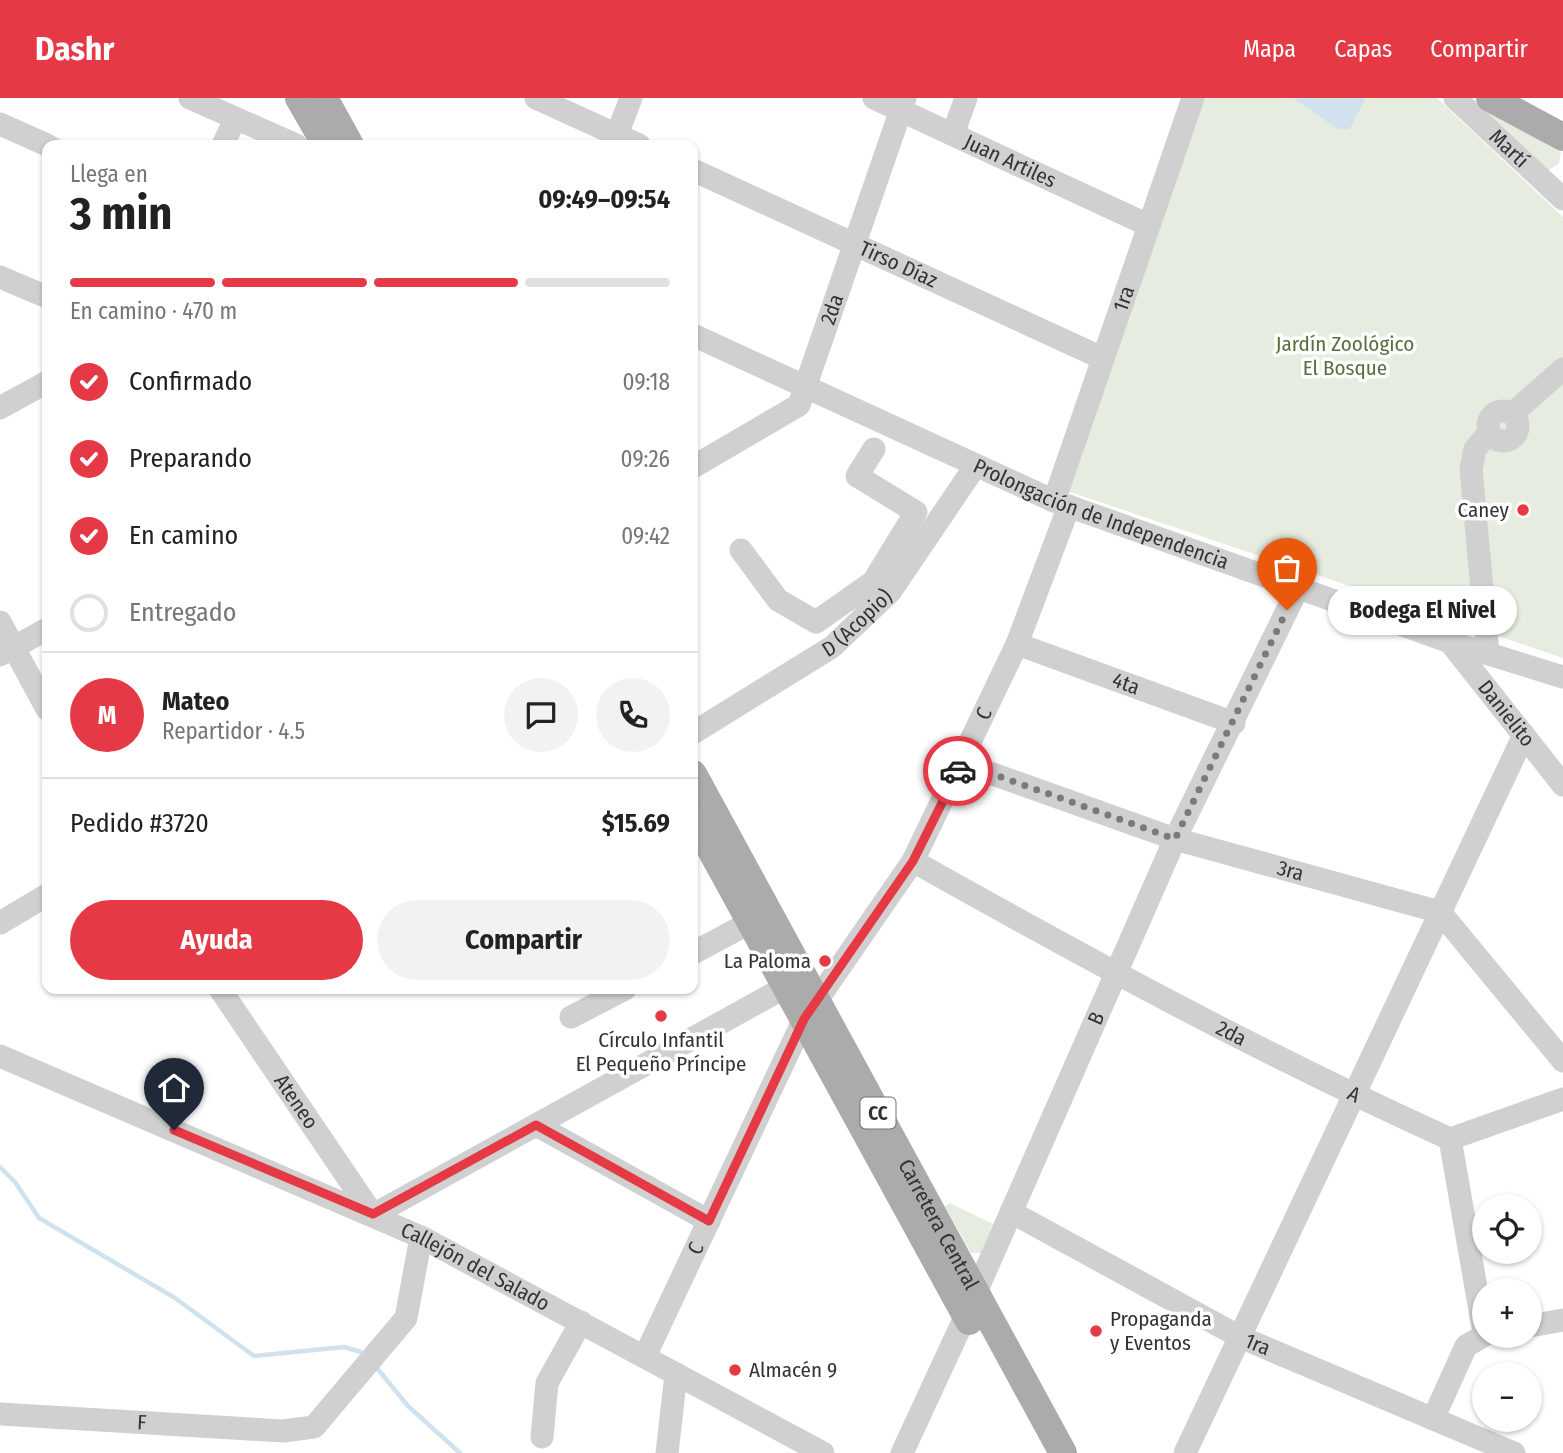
<!DOCTYPE html>
<html lang="es">
<head>
<meta charset="utf-8">
<style>
	:root { --surface:#fff; --page:#f2f2f2; --text:#222; --muted:#767676; --line:#e0e0e0; --accent:#e63946 }
	body { margin:0; font-family:"Fira Sans Condensed",sans-serif; background:var(--page); color:var(--text); height:100vh; display:flex; flex-direction:column; font-size:26px; white-space:nowrap }
	* { box-sizing:border-box; margin:0 }
	p { font-size:23px; color:var(--muted) }
	.icon { flex:none; width:38px; height:38px; fill:none; stroke:currentColor; stroke-width:2; stroke-linecap:round; stroke-linejoin:round }
	.map { position:relative; flex:1; overflow:hidden }
	.panel { position:absolute; left:42px; top:42px; width:656px; height:854px; display:flex; flex-direction:column; background:var(--surface); border-radius:14px; box-shadow:0 2px 5px #0004 }
	.panel>* { flex:none }
	.controls { position:absolute; left:1472px; top:1096px; display:grid; gap:14px }
	.controls a { display:grid; place-items:center; width:70px; height:70px; border-radius:50%; background:var(--surface); box-shadow:0 2px 5px #0004; font-size:35px }
	.pin { position:absolute; display:grid; place-items:center; width:60px; height:60px; color:#fff; margin:-72px -30px; border-radius:50% 50% 50% 0; rotate:-45deg; box-shadow:0 0 7px #0007 }
	.pin .icon { rotate:45deg }
	.courier { position:absolute; display:grid; place-items:center; width:70px; height:70px; margin:-35px; border:5px solid #e63946; border-radius:50%; background:#fff; color:#222; box-shadow:0 2px 9px #0007 }
	.bubble { position:absolute; height:49px; border-radius:24px; background:var(--surface); box-shadow:0 2px 5px #0004; font-size:23px; font-weight:700; line-height:49px; text-align:center }
	.headline em { font-style:normal; font-weight:700 }
	.headline div { display:flex; flex-direction:column-reverse }
	.headline { display:flex; align-items:center; justify-content:space-between; height:119px; padding:0 28px }
	h1 { font-size:46px; font-weight:700; line-height:52px }
	.bar { display:grid; grid-template-columns:repeat(4,1fr); gap:10px 7px; align-content:center; height:84px; padding:0 28px }
	.bar i { height:9px; border-radius:5px; background:var(--line) }
	.bar .active { background:var(--accent) }
	.bar p { grid-column:span 4 }
	.line { display:flex; align-items:center; gap:18px; padding:0 28px; border-top:2px solid var(--line) }
	.line div { flex:1 }
	.round { display:grid; place-items:center; flex:none; width:74px; height:74px; border-radius:37px; background:var(--page) }
	ol { padding:0 28px; list-style:none }
	li { display:flex; align-items:center; gap:21px; height:77px }
	li p { margin-inline-start:auto }
	li .icon { padding:7px; border-radius:50%; background:var(--accent); color:#fff; stroke-width:4 }
	li:last-child { color:var(--muted) }
	li i { width:38px; height:38px; border:4px solid var(--line); border-radius:50% }
	.primary-button { display:flex; gap:14px; margin-top:auto; padding:14px 28px }
	.primary-button a { flex:1; height:80px; border-radius:42px; background:var(--accent); color:#fff; font-size:28px; font-weight:700; line-height:80px; text-align:center }
	.primary-button a+a { background:var(--page); color:var(--text) }
	header { display:flex; align-items:center; gap:42px; box-sizing:border-box; height:98px; padding:0 35px; background:var(--accent); color:#fff }
	header strong { font-size:33px }
	nav { display:flex; gap:38px; margin-inline-start:auto; font-size:24px }
	.map>svg:first-child { display:block }
	.green { fill:#e6ecdf }
	.water { fill:#cfe2ee }
	.lines { fill:none; stroke-linecap:round; stroke-linejoin:round }
	.stream { stroke:#cfe2ee; stroke-width:4.5 }
	.minor { stroke:#d0d0d0; stroke-width:23 }
	.major { stroke:#ababab; stroke-width:28 }
	.done { stroke:#7a7a7a; stroke-width:7; stroke-dasharray:0 12.6 }
	.route { stroke:#e63946; stroke-width:9 }
	.poi-dot { fill:#e63946; stroke:#fff; stroke-width:2.5 }
	.labels { text-anchor:middle; dominant-baseline:central; stroke-width:7; stroke-linejoin:round; paint-order:stroke }
	.shield { fill:#fff; stroke:#707070; stroke-width:2 }
	.shield-label { font-size:19px; font-weight:bold; fill:#333 }
	.street-label { font-size:21px; fill:#333; stroke:#fff }
	.park-label { font-size:21px; fill:#56703f; stroke:#fff }
	.poi-label { font-size:21px; fill:#333; stroke:#fff; text-anchor:end }
</style>
</head>
<body>
<header>
<strong>Dashr</strong>
<nav><a>Mapa</a><a>Capas</a><a>Compartir</a></nav>
</header>
<div class="map">
<svg width="1563" height="1355" viewBox="0 0 1563 1355">
	<rect width="100%" height="100%" fill="#fff"/>
	<!-- green -->
	<path class="green" d="M1205 0H1437L1563 119V560L1067 393Z
		M1490 8 1561 53 1559 65 1548 73 1485 13Z
		M950 1105 993 1126 981 1155H971L945 1108Z"/>
	<!-- water -->
	<path class="water" d="M1293 0H1366L1349 32 1336 30Z"/>
	<g class="lines">
		<!-- stream -->
		<path class="stream" d="M53 40 68 47
			M0 1069 15 1084 39 1120 175 1200 254 1258 344 1249 361 1254
			M376 1269 408 1308 460 1355"/>
		<!-- minor -->
		<g class="minor">
			<path d="M190 0 296 47"/>
			<path d="M536 0 639 47"/>
			<path id="s1" d="M874 0 1148 127"/>
			<path id="s2" d="M1455 0 1563 101"/>
			<path d="M0 26 47 47"/>
			<path d="M953 36 966 0"/>
			<path d="M223 47 235 21"/>
			<path d="M613 47 631 0"/>
			<path id="s3" d="M693 72 1102 260"/>
			<path d="M0 179 47 199"/>
			<path id="s4" d="M693 237 1054 403 1450 544 1563 579"/>
			<path d="M0 310 47 284"/>
			<circle cx="1503" cy="328" r="15"/>
			<path d="M1512 316 1563 271"/>
			<path id="s5" d="M693 369 799 307 905 0"/>
			<path id="s6" d="M1054 403 1193 0"/>
			<path d="M741 452 778 502 816 524 873 484 916 414 857 378 874 351"/>
			<path d="M0 524 47 611"/>
			<path id="s7" d="M1450 544 1563 687"/>
			<path id="s8" d="M1017 546 1234 625"/>
			<path d="M1488 556 1471 371 1475 351 1489 335"/>
			<path d="M0 557 47 531"/>
			<path id="s9" d="M693 635 832 549 890 494 976 367"/>
			<path id="s10" d="M962 665 1175 741 1440 814 1563 963"/>
			<path id="s11" d="M913 763C1089 862 1266 958 1450 1041L1563 1001"/>
			<path d="M0 825 47 797"/>
			<path d="M693 855 751 824"/>
			<path id="s12" d="M220 891 373 1117 800 881"/>
			<path d="M571 919 625 891"/>
			<path id="s13" d="M0 958 421 1139 823 1355"/>
			<path d="M536 1027 709 1123"/>
			<path d="M1450 1041 1484 1235"/>
			<path id="s14" d="M1011 1114 1240 1239 1514 1355"/>
			<path d="M1530 1228 1563 1222"/>
			<path id="s15" d="M645 1258 804 921 913 763 1017 546 1069 408"/>
			<path id="s16" d="M0 1316 283 1333 314 1329 406 1220 421 1139"/>
			<path d="M1433 1321 1466 1248 1485 1237"/>
			<path d="M542 1339 547 1285 581 1224"/>
			<path d="M667 1355 676 1276"/>
			<path id="s17" d="M902 1355 966 1217 1175 741 1298 490"/>
			<path d="M1185 1355 1524 637"/>
		</g>
		<!-- major -->
		<g class="major">
			<path d="M299 0 326 47"/>
			<path d="M324 0 350 47"/>
			<path d="M1490 0 1563 39"/>
			<path id="s18" d="M693 676 1063 1355"/>
			<path d="M693 719 969 1223"/>
		</g>
	</g>
	<g class="lines">
		<!-- done -->
		<path class="done" d="M958 673 962 665 1175 741 1287 512"/>
		<!-- route -->
		<path class="route" d="M174 1032 373 1116 536 1027 709 1123 804 921 913 763 958 673"/>
	</g>
	<!-- markers -->
	<g class="poi-dot">
		<circle cx="1523" cy="412" r="7"/>
		<circle cx="825" cy="863" r="7"/>
		<circle cx="661" cy="918" r="7"/>
		<circle cx="1096" cy="1233" r="7"/>
		<circle cx="735" cy="1272" r="7"/>
	</g>
	<g class="labels">
		<!-- shield labels -->
		<rect class="shield" x="860.5" y="999.5" width="35" height="31" rx="5"/>
		<g class="shield-label">
			<text x="878" y="1015">CC</text>
		</g>
		<!-- street labels -->
		<g class="street-label">
			<text stroke="none"><textPath href="#s2" startOffset="74">Martí</textPath></text>
			<text stroke="none"><textPath href="#s1" startOffset="150">Juan Artiles</textPath></text>
			<text stroke="none"><textPath href="#s3" startOffset="226">Tirso Díaz</textPath></text>
			<text stroke="none"><textPath href="#s6" startOffset="214">1ra</textPath></text>
			<text stroke="none"><textPath href="#s5" startOffset="224">2da</textPath></text>
			<text stroke="none"><textPath href="#s4" startOffset="446">Prolongación de Independencia</textPath></text>
			<text stroke="none"><textPath href="#s9" startOffset="198">D (Acopio)</textPath></text>
			<text stroke="none"><textPath href="#s8" startOffset="116">4ta</textPath></text>
			<text stroke="none"><textPath href="#s7" startOffset="91">Danielito</textPath></text>
			<text stroke="none"><textPath href="#s15" startOffset="728">C</textPath></text>
			<text stroke="none"><textPath href="#s10" startOffset="346">3ra</textPath></text>
			<text stroke="none"><textPath href="#s17" startOffset="476">B</textPath></text>
			<text stroke="none"><textPath href="#s11" startOffset="362">2da</textPath></text>
			<text stroke="none"><textPath href="#s11" startOffset="499">A</textPath></text>
			<text stroke="none"><textPath href="#s12" startOffset="136">Ateneo</textPath></text>
			<text stroke="none"><textPath href="#s18" startOffset="513">Carretera Central</textPath></text>
			<text stroke="none"><textPath href="#s15" startOffset="119">C</textPath></text>
			<text stroke="none"><textPath href="#s13" startOffset="520">Callejón del Salado</textPath></text>
			<text stroke="none"><textPath href="#s14" startOffset="280">1ra</textPath></text>
			<text stroke="none"><textPath href="#s16" startOffset="142">F</textPath></text>
		</g>
		<!-- park labels -->
		<g class="park-label">
			<text x="1345" y="246">Jardín Zoológico<tspan x="1345" dy="24">El Bosque</tspan></text>
		</g>
		<!-- poi labels -->
		<g class="poi-label">
			<text x="1509" y="412">Caney</text>
			<text x="811" y="863">La Paloma</text>
			<text x="661" y="942" text-anchor="middle">Círculo Infantil<tspan x="661" dy="24">El Pequeño Príncipe</tspan></text>
			<text x="1110" y="1221" text-anchor="start">Propaganda<tspan x="1110" dy="24">y Eventos</tspan></text>
			<text x="749" y="1272" text-anchor="start">Almacén 9</text>
		</g>
	</g>
</svg>
<div class="controls">
<a><svg class="icon" aria-label="locate" viewBox="0 0 24 24"><circle cx="12" cy="12" r="6"/><path d="M12 2v4M12 18v4M2 12h4M18 12h4"/></svg></a>
<a>+</a>
<a>−</a>
</div>
<div class="pin" style="left:1287px;top:512px;background:#ea580c"><svg class="icon" aria-label="bag" viewBox="0 0 24 24"><path d="M5 8h14l-1 12H6zM9 8a3 3 0 0 1 6 0"/></svg></div>
<div class="pin" style="left:174px;top:1032px;background:#1f2937"><svg class="icon" aria-label="home" viewBox="0 0 24 24"><path d="M3 11l9-7 9 7M6 9v11h12V9"/></svg></div>
<div class="courier" style="left:958px;top:673px"><svg class="icon" aria-label="car" viewBox="0 0 24 24"><path d="M5 17H2v-5l4-1 3-4h7l3 4 3 1v5h-3M9 17h6M6 11h13"/><circle cx="7" cy="17" r="2"/><circle cx="17" cy="17" r="2"/></svg></div>
<div class="bubble" style="left:1328px;top:488px;width:189px">Bodega El Nivel</div>
<section class="panel">
<div class="headline"><div><h1>3 min</h1><p>Llega en</p></div><em>09:49–09:54</em></div>
<div class="bar"><i class="active"></i><i class="active"></i><i class="active"></i><i></i><p>En camino · 470 m</p></div>
<ol>
<li><svg class="icon" aria-label="check" viewBox="0 0 24 24"><path d="M5 12l5 5 9-10"/></svg>Confirmado<p>09:18</p></li>
<li><svg class="icon" aria-label="check" viewBox="0 0 24 24"><path d="M5 12l5 5 9-10"/></svg>Preparando<p>09:26</p></li>
<li><svg class="icon" aria-label="check" viewBox="0 0 24 24"><path d="M5 12l5 5 9-10"/></svg>En camino<p>09:42</p></li>
<li><i></i>Entregado</li>
</ol>
<div class="line" style="height:126px"><b class="round" style="background:var(--accent);color:#fff">M</b><div><b>Mateo</b><p>Repartidor · 4.5</p></div><a class="round"><svg class="icon" aria-label="chat" viewBox="0 0 24 24"><path d="M4 5h16v11H9l-5 4z"/></svg></a><a class="round"><svg class="icon" aria-label="phone" viewBox="0 0 24 24"><path d="M5 4h4l2 5-3 2q2 4 5 5l2-3 5 2v4C11 20 4 13 5 4z"/></svg></a></div>
<div class="line" style="height:91px"><div>Pedido #3720</div><b>$15.69</b></div>
<div class="primary-button"><a>Ayuda</a><a>Compartir</a></div>
</section>
</div>
</body>
</html>
